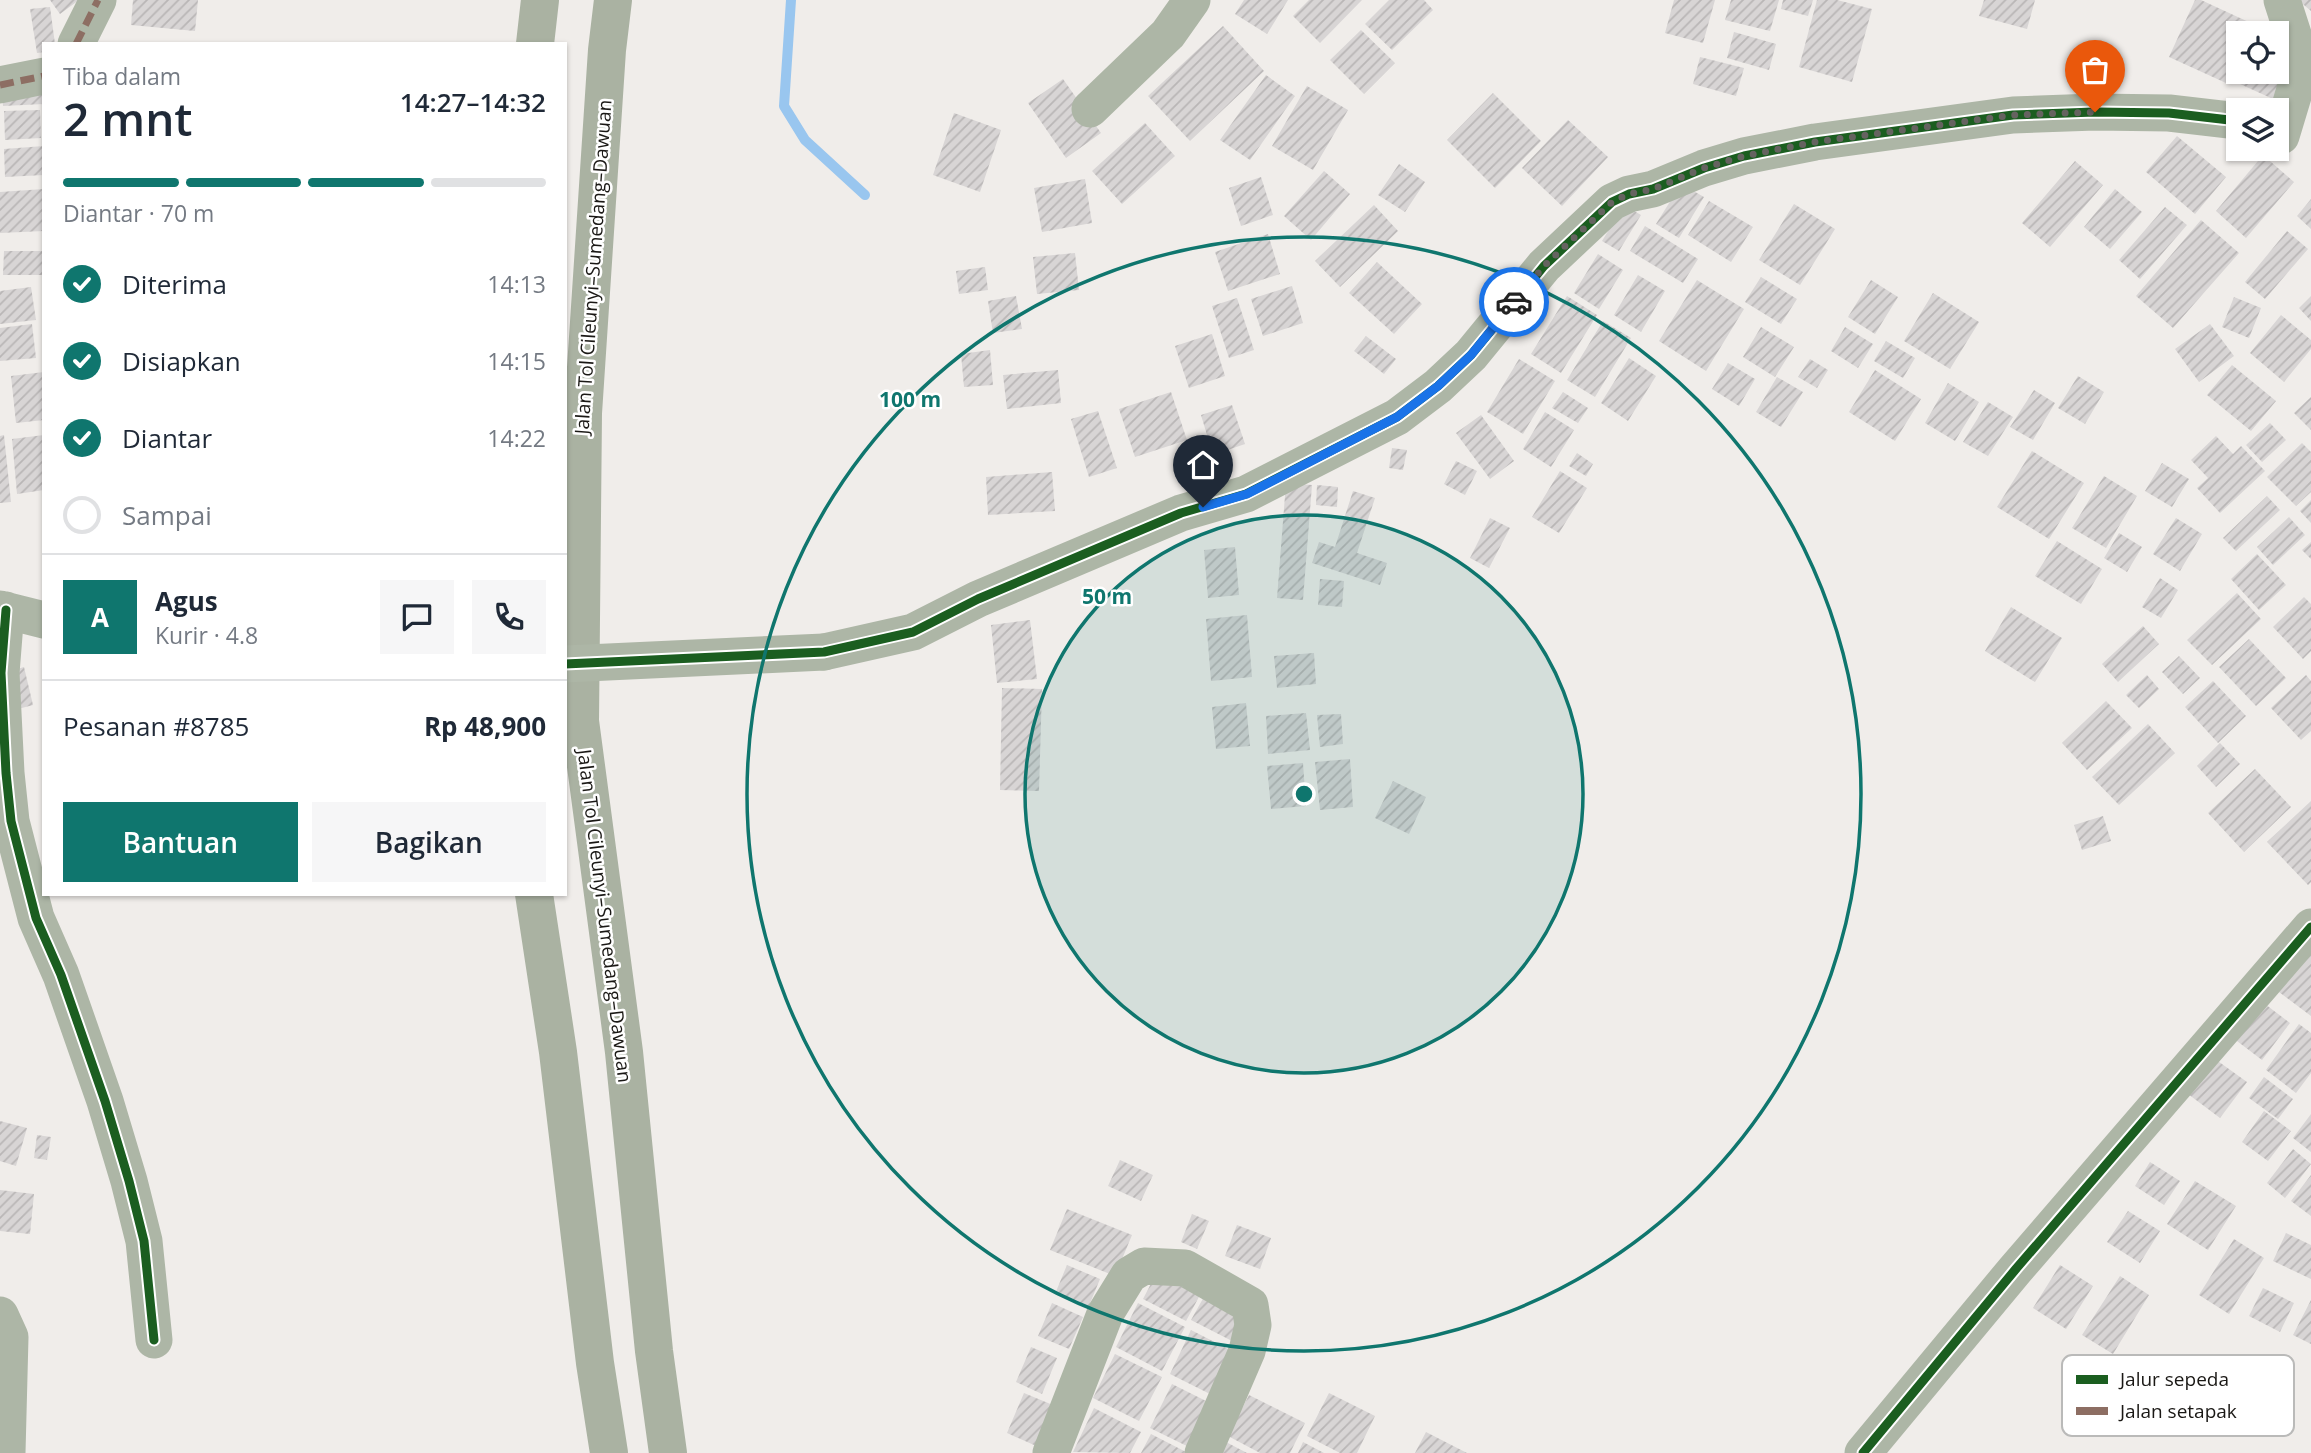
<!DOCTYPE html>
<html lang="id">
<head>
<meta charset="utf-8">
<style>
	:root { --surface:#fff; --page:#f6f6f7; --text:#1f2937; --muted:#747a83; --line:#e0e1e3; --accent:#0f766e }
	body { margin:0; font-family:"Open Sans",sans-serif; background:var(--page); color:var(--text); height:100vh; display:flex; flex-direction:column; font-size:26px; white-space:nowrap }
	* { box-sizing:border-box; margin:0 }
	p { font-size:23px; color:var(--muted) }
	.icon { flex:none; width:38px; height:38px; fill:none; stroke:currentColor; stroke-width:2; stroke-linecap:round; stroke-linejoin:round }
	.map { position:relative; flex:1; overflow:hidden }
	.panel { position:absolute; left:42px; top:42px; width:525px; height:854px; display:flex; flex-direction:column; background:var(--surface); border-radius:0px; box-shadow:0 2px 5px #0004 }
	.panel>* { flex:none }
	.controls { position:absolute; left:2226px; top:21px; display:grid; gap:14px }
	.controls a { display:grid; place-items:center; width:63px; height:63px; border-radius:0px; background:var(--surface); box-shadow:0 2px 5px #0004; font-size:35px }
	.pin { position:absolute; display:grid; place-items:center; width:60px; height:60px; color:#fff; margin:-72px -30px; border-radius:50% 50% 50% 0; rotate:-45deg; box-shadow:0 0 7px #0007 }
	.pin .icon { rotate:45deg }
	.courier { position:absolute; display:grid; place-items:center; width:70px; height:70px; margin:-35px; border:5px solid #1a73e8; border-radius:50%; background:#fff; color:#222; box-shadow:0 2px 9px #0007 }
	.headline em { font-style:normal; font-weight:600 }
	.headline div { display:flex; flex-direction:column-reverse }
	.headline { display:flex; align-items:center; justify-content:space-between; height:119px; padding:0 21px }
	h1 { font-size:46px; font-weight:600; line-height:52px }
	.bar { display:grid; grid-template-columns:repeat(4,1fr); gap:10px 7px; align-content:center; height:84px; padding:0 21px }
	.bar i { height:9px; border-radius:5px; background:var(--line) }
	.bar .current { background:var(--accent) }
	.bar p { grid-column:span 4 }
	.line { display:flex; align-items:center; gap:18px; padding:0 21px; border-top:2px solid var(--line) }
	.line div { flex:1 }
	.round { display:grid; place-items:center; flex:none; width:74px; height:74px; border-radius:0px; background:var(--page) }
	ol { padding:0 21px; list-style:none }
	li { display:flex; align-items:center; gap:21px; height:77px }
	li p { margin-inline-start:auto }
	li .icon { padding:7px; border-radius:50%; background:var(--accent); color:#fff; stroke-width:4 }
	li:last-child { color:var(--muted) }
	li i { width:38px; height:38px; border:4px solid var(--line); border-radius:50% }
	.primary-button { display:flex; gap:14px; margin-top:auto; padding:14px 21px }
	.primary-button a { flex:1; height:80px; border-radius:0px; background:var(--accent); color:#fff; font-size:28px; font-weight:600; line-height:80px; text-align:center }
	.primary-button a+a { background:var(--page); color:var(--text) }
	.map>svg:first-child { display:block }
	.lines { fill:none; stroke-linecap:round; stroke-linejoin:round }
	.stream { stroke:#99c6ef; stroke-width:10 }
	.building { fill:url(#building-hatch) }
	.minor { stroke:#adb6a6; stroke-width:37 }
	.motorway { stroke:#aab2a2; stroke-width:38 }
	.minor-bridge { stroke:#adb6a6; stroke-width:37 }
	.quiet { stroke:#8d6e63; stroke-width:7; stroke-dasharray:14 7; stroke-linecap:butt }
	.cycleway-casing { stroke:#fff; stroke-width:13 }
	.cycleway { stroke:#1b5e20; stroke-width:9 }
	.done { stroke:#656360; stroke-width:7; stroke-dasharray:0 12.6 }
	.route { stroke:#1a73e8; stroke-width:9 }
	.ring { fill:none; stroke:#0f766e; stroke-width:3.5 }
	.labels { text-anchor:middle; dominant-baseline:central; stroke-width:5; stroke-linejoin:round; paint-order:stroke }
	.street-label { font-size:19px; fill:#1a1815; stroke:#fff }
	.key { fill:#fff; stroke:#babab9; stroke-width:2 }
	.key-label { font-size:19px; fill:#1a1815 }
	.centre { fill:#0f766e; stroke:#fff; stroke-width:3.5 }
	.ring-label { font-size:21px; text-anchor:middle; font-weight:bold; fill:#0f766e; stroke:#fff; stroke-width:5; stroke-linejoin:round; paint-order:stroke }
</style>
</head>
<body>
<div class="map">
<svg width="2311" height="1453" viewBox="0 0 2311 1453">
	<defs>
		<pattern id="building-hatch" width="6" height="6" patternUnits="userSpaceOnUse" patternTransform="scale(1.75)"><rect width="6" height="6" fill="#d8d5d5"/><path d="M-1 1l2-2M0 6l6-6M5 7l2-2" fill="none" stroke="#b9b6b6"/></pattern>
	</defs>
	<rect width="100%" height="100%" fill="#f0edea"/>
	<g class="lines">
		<!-- stream -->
		<path class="stream" d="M791 0 784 106 805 140 865 195"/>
	</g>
	<!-- building -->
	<path class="building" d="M50 0H79L60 14Z
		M133 0H198L195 31 131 25Z
		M1244 0H1288L1267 34 1235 14Z
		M1309 0H1362L1320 43 1293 16Z
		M1389 0H1424L1433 10 1392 50 1365 24Z
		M1674 0H1715L1703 43 1665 33Z
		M1731 0H1779L1770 31 1725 20Z
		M1783 0H1813L1808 16 1781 9Z
		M1817 0H1837L1872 9 1852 82 1799 67Z
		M1984 0H2035L2027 29 1979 16Z
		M2195 0H2201L2253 24 2249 33H2238V56L2226 83 2169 57Z
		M2298 0H2311V11Z
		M50 7 55 44H44V52L37 53 30 9Z
		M1223 26 1264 71 1190 141 1148 96Z
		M1361 30 1395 63 1364 94 1330 60Z
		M1734 32 1776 44 1769 70 1727 58Z
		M2277 55 2290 61 2273 99 2240 84 2246 72H2277Z
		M1700 57 1744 68 1736 96 1693 84Z
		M1266 75 1295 96 1250 160 1220 140Z
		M1063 79 1101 133 1066 158 1028 103Z
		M44 85V104L3 106 2 87Z
		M1307 86 1348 110 1313 170 1272 146Z
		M1493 93 1541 141 1495 188 1447 140Z
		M40 110 41 138 5 140 4 111Z
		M954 113 1001 130 980 192 933 175Z
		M1568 120 1608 157 1562 206 1522 168Z
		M1145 123 1175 156 1122 204 1092 171Z
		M2177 136 2226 177 2195 214 2146 172Z
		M44 146V175L5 177 4 149Z
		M2263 155 2294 182 2246 238 2216 211Z
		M2075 161 2103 185 2050 247 2022 223Z
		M1399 164 1425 182 1405 212 1378 195Z
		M1324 171 1350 194 1311 240 1284 216Z
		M1261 177 1273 215 1241 226 1229 188Z
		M1085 179 1092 223 1042 232 1034 188Z
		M1681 184 1704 197 1679 238 1656 224Z
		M44 189V231L0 233V192Z
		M2115 189 2142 212 2110 249 2084 227Z
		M2311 199V229L2297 216Z
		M1709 201 1753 227 1731 262 1688 235Z
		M1794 204 1835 229 1800 285 1759 260Z
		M1374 205 1398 231 1340 287 1315 261Z
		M1624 205 1641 215 1619 251 1602 241Z
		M2165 207 2187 225 2140 279 2119 260Z
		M2201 220 2239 253 2173 328 2136 296Z
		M1645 226 1698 259 1683 283 1630 251Z
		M2287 231 2308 249 2265 299 2245 282Z
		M1268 234 1280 274 1228 291 1215 252Z
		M4 251H44V275H3Z
		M1075 253 1079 290 1037 294 1033 257Z
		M1598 254 1623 270 1599 309 1574 293Z
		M1377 262 1422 304 1394 334 1349 293Z
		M985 267 988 290 959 294 956 271Z
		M1638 275 1665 291 1641 332 1614 315Z
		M1761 277 1797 299 1781 324 1745 302Z
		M1697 280 1744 309 1706 371 1659 341Z
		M1871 280 1898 297 1875 334 1848 317Z
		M1292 286 1303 323 1263 336 1251 299Z
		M31 287 36 320 0 324V291Z
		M1933 293 1979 322 1950 369 1904 341Z
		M1016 296 1022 329 993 333 988 301Z
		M1567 296 1597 315 1561 373 1531 354Z
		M2311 296V321L2299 308Z
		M2234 297 2261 308 2249 338 2222 327Z
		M1237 298 1254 350 1229 358 1212 306Z
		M2281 315 2311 340V349L2284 382 2250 353Z
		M1603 321 1631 338 1595 397 1567 380Z
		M32 324 36 358 0 361V328Z
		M2210 324 2234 356 2199 382 2175 349Z
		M1761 327 1794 347 1775 377 1743 357Z
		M1845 327 1873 344 1858 368 1831 351Z
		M1212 334 1225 376 1189 388 1175 346Z
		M1366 336 1396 359 1384 374 1354 351Z
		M1886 341 1915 358 1903 378 1874 361Z
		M990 350 993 385 964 387 961 354Z
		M1629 358 1656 376 1628 421 1601 403Z
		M1519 359 1555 381 1523 434 1487 412Z
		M1810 359 1828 370 1817 388 1798 377Z
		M1728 363 1755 379 1739 406 1712 389Z
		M2232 365 2276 401 2251 431 2207 395Z
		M1058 370 1061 403 1007 409 1003 375Z
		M1875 370 1921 399 1895 441 1849 412Z
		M44 372V420L16 423 11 376Z
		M2078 376 2104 392 2085 424 2058 408Z
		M1777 377 1803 392 1781 427 1756 412Z
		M1948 383 1979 402 1955 441 1925 423Z
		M2034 390 2055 403 2033 440 2010 427Z
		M1171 392 1187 440 1135 457 1119 409Z
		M1563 392 1588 408 1578 423 1552 408Z
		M2311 397V430L2294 413Z
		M1988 402 2013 417 1988 456 1963 442Z
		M1232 405 1245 444 1213 455 1201 415Z
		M1098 411 1117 468 1089 477 1071 419Z
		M1545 412 1574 430 1551 467 1523 449Z
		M1481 415 1514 461 1490 479 1456 433Z
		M2270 423 2286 440 2262 462 2246 445Z
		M4 435 11 502 0 503V436Z
		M44 435V490L17 494 12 439Z
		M2216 436 2233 454 2241 446 2265 471 2220 513 2197 488 2208 478 2191 460Z
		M2302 443 2311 452V492L2296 506 2267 477Z
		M1392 448 1407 450 1403 470 1389 468Z
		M2032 451 2084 483 2049 539 1997 507Z
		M1577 453 1593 464 1586 476 1569 466Z
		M1456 461 1477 471 1465 495 1444 484Z
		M2162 463 2189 479 2172 507 2145 491Z
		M1560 471 1587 488 1559 533 1532 517Z
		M1052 472 1055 511 988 515 986 477Z
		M2104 476 2137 496 2106 548 2072 528Z
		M1286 483 1312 485 1303 600 1277 598Z
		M1317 485 1338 487 1337 507 1316 505Z
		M1353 491 1375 498 1357 553 1387 563 1380 585 1312 563 1319 542 1335 547Z
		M2267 496 2280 510 2236 551 2223 538Z
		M2311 500V523L2300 511Z
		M2289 517 2305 535 2273 565 2257 547Z
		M1490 518 1510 528 1489 568 1470 558Z
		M2176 518 2202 534 2180 571 2153 554Z
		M2119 533 2142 547 2127 572 2104 558Z
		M2057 541 2102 569 2081 604 2035 576Z
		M2311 542V559L2302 550Z
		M1235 547 1239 595 1208 598 1204 550Z
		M2257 554 2286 585 2259 610 2231 579Z
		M2160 578 2178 590 2161 618 2142 607Z
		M1320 579 1344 581 1342 607 1318 605Z
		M2237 593 2261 619 2212 665 2187 640Z
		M2304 597 2311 604V651L2303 659 2273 627Z
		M2011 607 2062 638 2035 682 1985 651Z
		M1247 615 1252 677 1211 681 1206 619Z
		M1030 620 1037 679 997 683 991 625Z
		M2143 626 2159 644 2118 682 2102 664Z
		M2249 639 2286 678 2256 706 2219 667Z
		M1314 653 1316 684 1277 688 1274 656Z
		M2179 656 2200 678 2183 694 2162 672Z
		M24 667 33 705 3 713 0 674Z
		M2147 675 2159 689 2139 708 2126 695Z
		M2306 675 2311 681V731L2301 740 2271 708Z
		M2213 681 2246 716 2218 743 2185 707Z
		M1002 688 1042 689 1039 791 1000 790Z
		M2106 701 2132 728 2087 770 2062 743Z
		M1246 703 1250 746 1216 749 1212 707Z
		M1306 713 1310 750 1268 754 1266 716Z
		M1341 714 1343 744 1320 747 1317 715Z
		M2148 724 2175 753 2119 805 2092 777Z
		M2220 743 2240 764 2216 787 2197 766Z
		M1350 759 1353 807 1320 810 1315 762Z
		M1303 763 1306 806 1271 809 1267 766Z
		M2255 769 2291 807 2244 852 2208 813Z
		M1393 781 1426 797 1409 834 1375 818Z
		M2311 801V882L2308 885 2267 842Z
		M2103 816 2111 841 2082 850 2074 825Z
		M2311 951V1016L2279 992Z
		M2261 1001 2290 1023 2262 1060 2233 1038Z
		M2299 1024 2311 1033V1073L2296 1093 2266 1070Z
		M2215 1059 2247 1082 2220 1118 2188 1094Z
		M2264 1077 2293 1099 2278 1119 2249 1098Z
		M2264 1111 2291 1131 2268 1161 2242 1142Z
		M2311 1114V1152L2293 1138Z
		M0 1121 27 1128 16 1166 0 1161Z
		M37 1135 51 1137 47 1160 34 1158Z
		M2293 1149 2311 1164 2285 1198 2267 1183Z
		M1120 1160 1153 1175 1141 1201 1108 1186Z
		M2150 1162 2180 1181 2164 1205 2135 1186Z
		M2311 1175V1216L2291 1201Z
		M2195 1181 2236 1206 2208 1250 2167 1224Z
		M0 1190 34 1194 30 1234 0 1231Z
		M1067 1209 1132 1235 1115 1276 1050 1250Z
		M2128 1211 2160 1231 2140 1263 2107 1242Z
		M1192 1214 1209 1221 1197 1249 1181 1242Z
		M1237 1225 1271 1238 1260 1269 1225 1256Z
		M2286 1233 2311 1245V1279L2273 1261Z
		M2234 1239 2264 1258 2229 1314 2199 1295Z
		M1067 1265 1100 1279 1088 1308 1055 1294Z
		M2060 1265 2093 1286 2066 1329 2033 1308Z
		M1156 1274 1200 1295 1186 1321 1143 1299Z
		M2120 1276 2149 1295 2113 1354 2082 1335Z
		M2263 1288 2294 1303 2280 1332 2249 1316Z
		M1205 1295 1247 1316 1234 1342 1191 1320Z
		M2311 1300V1344L2293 1335Z
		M1052 1303 1083 1317 1069 1349 1038 1336Z
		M1138 1303 1185 1327 1162 1371 1116 1347Z
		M1191 1330 1238 1354 1216 1397 1170 1374Z
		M1031 1347 1057 1358 1042 1394 1016 1382Z
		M1115 1354 1162 1377 1139 1421 1093 1398Z
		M1172 1384 1218 1407 1197 1451 1150 1428Z
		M1024 1393 1060 1408 1043 1449 1007 1433Z
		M1329 1393 1375 1416 1357 1453H1340L1307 1436Z
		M1249 1395 1305 1423 1290 1453H1260L1228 1436Z
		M1094 1408 1141 1432 1130 1453 1073 1452Z
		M1426 1432 1467 1453H1415Z
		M1151 1434 1188 1453H1141Z
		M1226 1442 1247 1453H1221Z
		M1303 1442 1324 1453H1298Z"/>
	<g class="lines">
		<!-- minor -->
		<path class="minor" d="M76 44 98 0
			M0 85 44 76
			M1090 109 1168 34 1192 0
			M2281 136 2296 86 2301 59 2282 0
			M0 609 44 620
			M6 610 1 673 6 773 11 821 36 918 61 975 105 1101 129 1181 144 1241 154 1340
			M824 652 913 632 978 599 1181 513 1246 494 1397 417 1438 386 1471 355 1544 266 1612 202 1629 194 1653 189 1704 168 1744 156 1815 142 2013 115 2095 112 2169 113 2238 121
			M0 1315 10 1337 7 1453
			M1051 1453 1105 1314 1129 1275 1144 1266 1185 1268 1250 1305 1253 1325 1247 1351 1203 1453
			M1863 1453 2015 1270 2311 927"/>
		<!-- motorway -->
		<path class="motorway" d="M613 0 607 50 583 413 580 721 624 1052 654 1351 668 1453
			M535 44 540 0
			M534 894 558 1052 595 1363 609 1453"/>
		<!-- minor-bridge -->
		<path class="minor-bridge" d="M565 664 824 652"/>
		<!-- quiet -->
		<path class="quiet" d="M76 44 98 0
			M0 85 44 76"/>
		<!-- cycleway casing -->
		<g class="cycleway-casing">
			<path id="cycleway" d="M6 610 1 673 6 773 11 821 36 918 61 975 105 1101 129 1181 144 1241 154 1340
				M565 664 824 652 913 632 978 599 1181 513 1246 494 1397 417 1438 386 1471 355 1544 266 1612 202 1629 194 1653 189 1704 168 1744 156 1815 142 2013 115 2095 112 2169 113 2238 121
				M1863 1453 2015 1270 2311 927"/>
		</g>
		<!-- cycleway -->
		<use href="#cycleway" class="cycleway"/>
	</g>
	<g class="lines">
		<!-- done -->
		<path class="done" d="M1514 302 1544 266 1612 202 1629 194 1653 189 1704 168 1744 156 1815 142 2013 115 2095 112"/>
		<!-- route -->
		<path class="route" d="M1203 507 1247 494 1397 417 1438 386 1471 355 1514 302"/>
	</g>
	<!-- distance rings -->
	<circle cx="1304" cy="794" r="279" fill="#0f766e" fill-opacity=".12"/>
	<g class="ring">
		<circle cx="1304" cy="794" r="279"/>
		<circle cx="1304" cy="794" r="557"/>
	</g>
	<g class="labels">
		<!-- street labels -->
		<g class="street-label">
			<text transform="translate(593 267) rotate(-86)">Jalan Tol Cileunyi–Sumedang–Dawuan</text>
			<text transform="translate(605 916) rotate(83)">Jalan Tol Cileunyi–Sumedang–Dawuan</text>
		</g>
	</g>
	<!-- legend -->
	<rect x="2062" y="1355" width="232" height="81" rx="10" class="key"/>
	<rect x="2076" y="1375" width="32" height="9" fill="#1b5e20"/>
	<rect x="2076" y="1407" width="32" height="8" fill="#8d6e63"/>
	<g class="key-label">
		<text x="2120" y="1386">Jalur sepeda</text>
		<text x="2120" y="1418">Jalan setapak</text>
	</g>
	<circle cx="1304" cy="794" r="10" class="centre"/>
	<g class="ring-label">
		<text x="910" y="407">100 m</text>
		<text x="1107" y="604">50 m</text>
	</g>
</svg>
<div class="controls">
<a><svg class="icon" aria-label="locate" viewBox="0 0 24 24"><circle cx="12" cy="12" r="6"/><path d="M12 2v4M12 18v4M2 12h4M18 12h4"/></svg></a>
<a><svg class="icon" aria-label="layers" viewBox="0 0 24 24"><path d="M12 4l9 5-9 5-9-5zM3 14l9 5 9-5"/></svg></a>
</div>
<div class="pin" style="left:2095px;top:112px;background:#ea580c"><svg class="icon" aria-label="bag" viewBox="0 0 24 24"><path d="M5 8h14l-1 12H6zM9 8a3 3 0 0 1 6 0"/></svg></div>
<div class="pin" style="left:1203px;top:507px;background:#1f2937"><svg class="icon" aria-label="home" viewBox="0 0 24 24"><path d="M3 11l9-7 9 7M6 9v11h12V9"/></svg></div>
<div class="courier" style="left:1514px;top:302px"><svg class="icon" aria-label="car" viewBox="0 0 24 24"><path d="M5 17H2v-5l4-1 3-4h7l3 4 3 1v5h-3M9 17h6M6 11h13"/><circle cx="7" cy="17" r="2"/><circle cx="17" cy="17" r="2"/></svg></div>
<section class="panel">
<div class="headline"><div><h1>2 mnt</h1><p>Tiba dalam</p></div><em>14:27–14:32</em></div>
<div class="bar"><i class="current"></i><i class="current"></i><i class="current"></i><i></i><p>Diantar · 70 m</p></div>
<ol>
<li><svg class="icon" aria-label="check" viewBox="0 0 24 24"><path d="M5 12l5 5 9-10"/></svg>Diterima<p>14:13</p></li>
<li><svg class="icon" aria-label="check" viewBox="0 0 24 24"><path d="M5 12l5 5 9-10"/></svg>Disiapkan<p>14:15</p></li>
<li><svg class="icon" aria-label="check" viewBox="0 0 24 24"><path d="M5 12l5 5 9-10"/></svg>Diantar<p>14:22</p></li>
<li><i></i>Sampai</li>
</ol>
<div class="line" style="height:126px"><b class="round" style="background:var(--accent);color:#fff">A</b><div><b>Agus</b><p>Kurir · 4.8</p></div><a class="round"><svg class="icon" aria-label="chat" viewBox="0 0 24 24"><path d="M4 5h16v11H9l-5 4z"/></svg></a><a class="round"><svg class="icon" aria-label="phone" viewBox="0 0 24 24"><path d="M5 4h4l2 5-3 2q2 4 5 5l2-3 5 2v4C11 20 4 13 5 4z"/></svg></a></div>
<div class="line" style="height:91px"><div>Pesanan #8785</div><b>Rp 48,900</b></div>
<div class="primary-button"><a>Bantuan</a><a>Bagikan</a></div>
</section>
</div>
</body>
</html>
